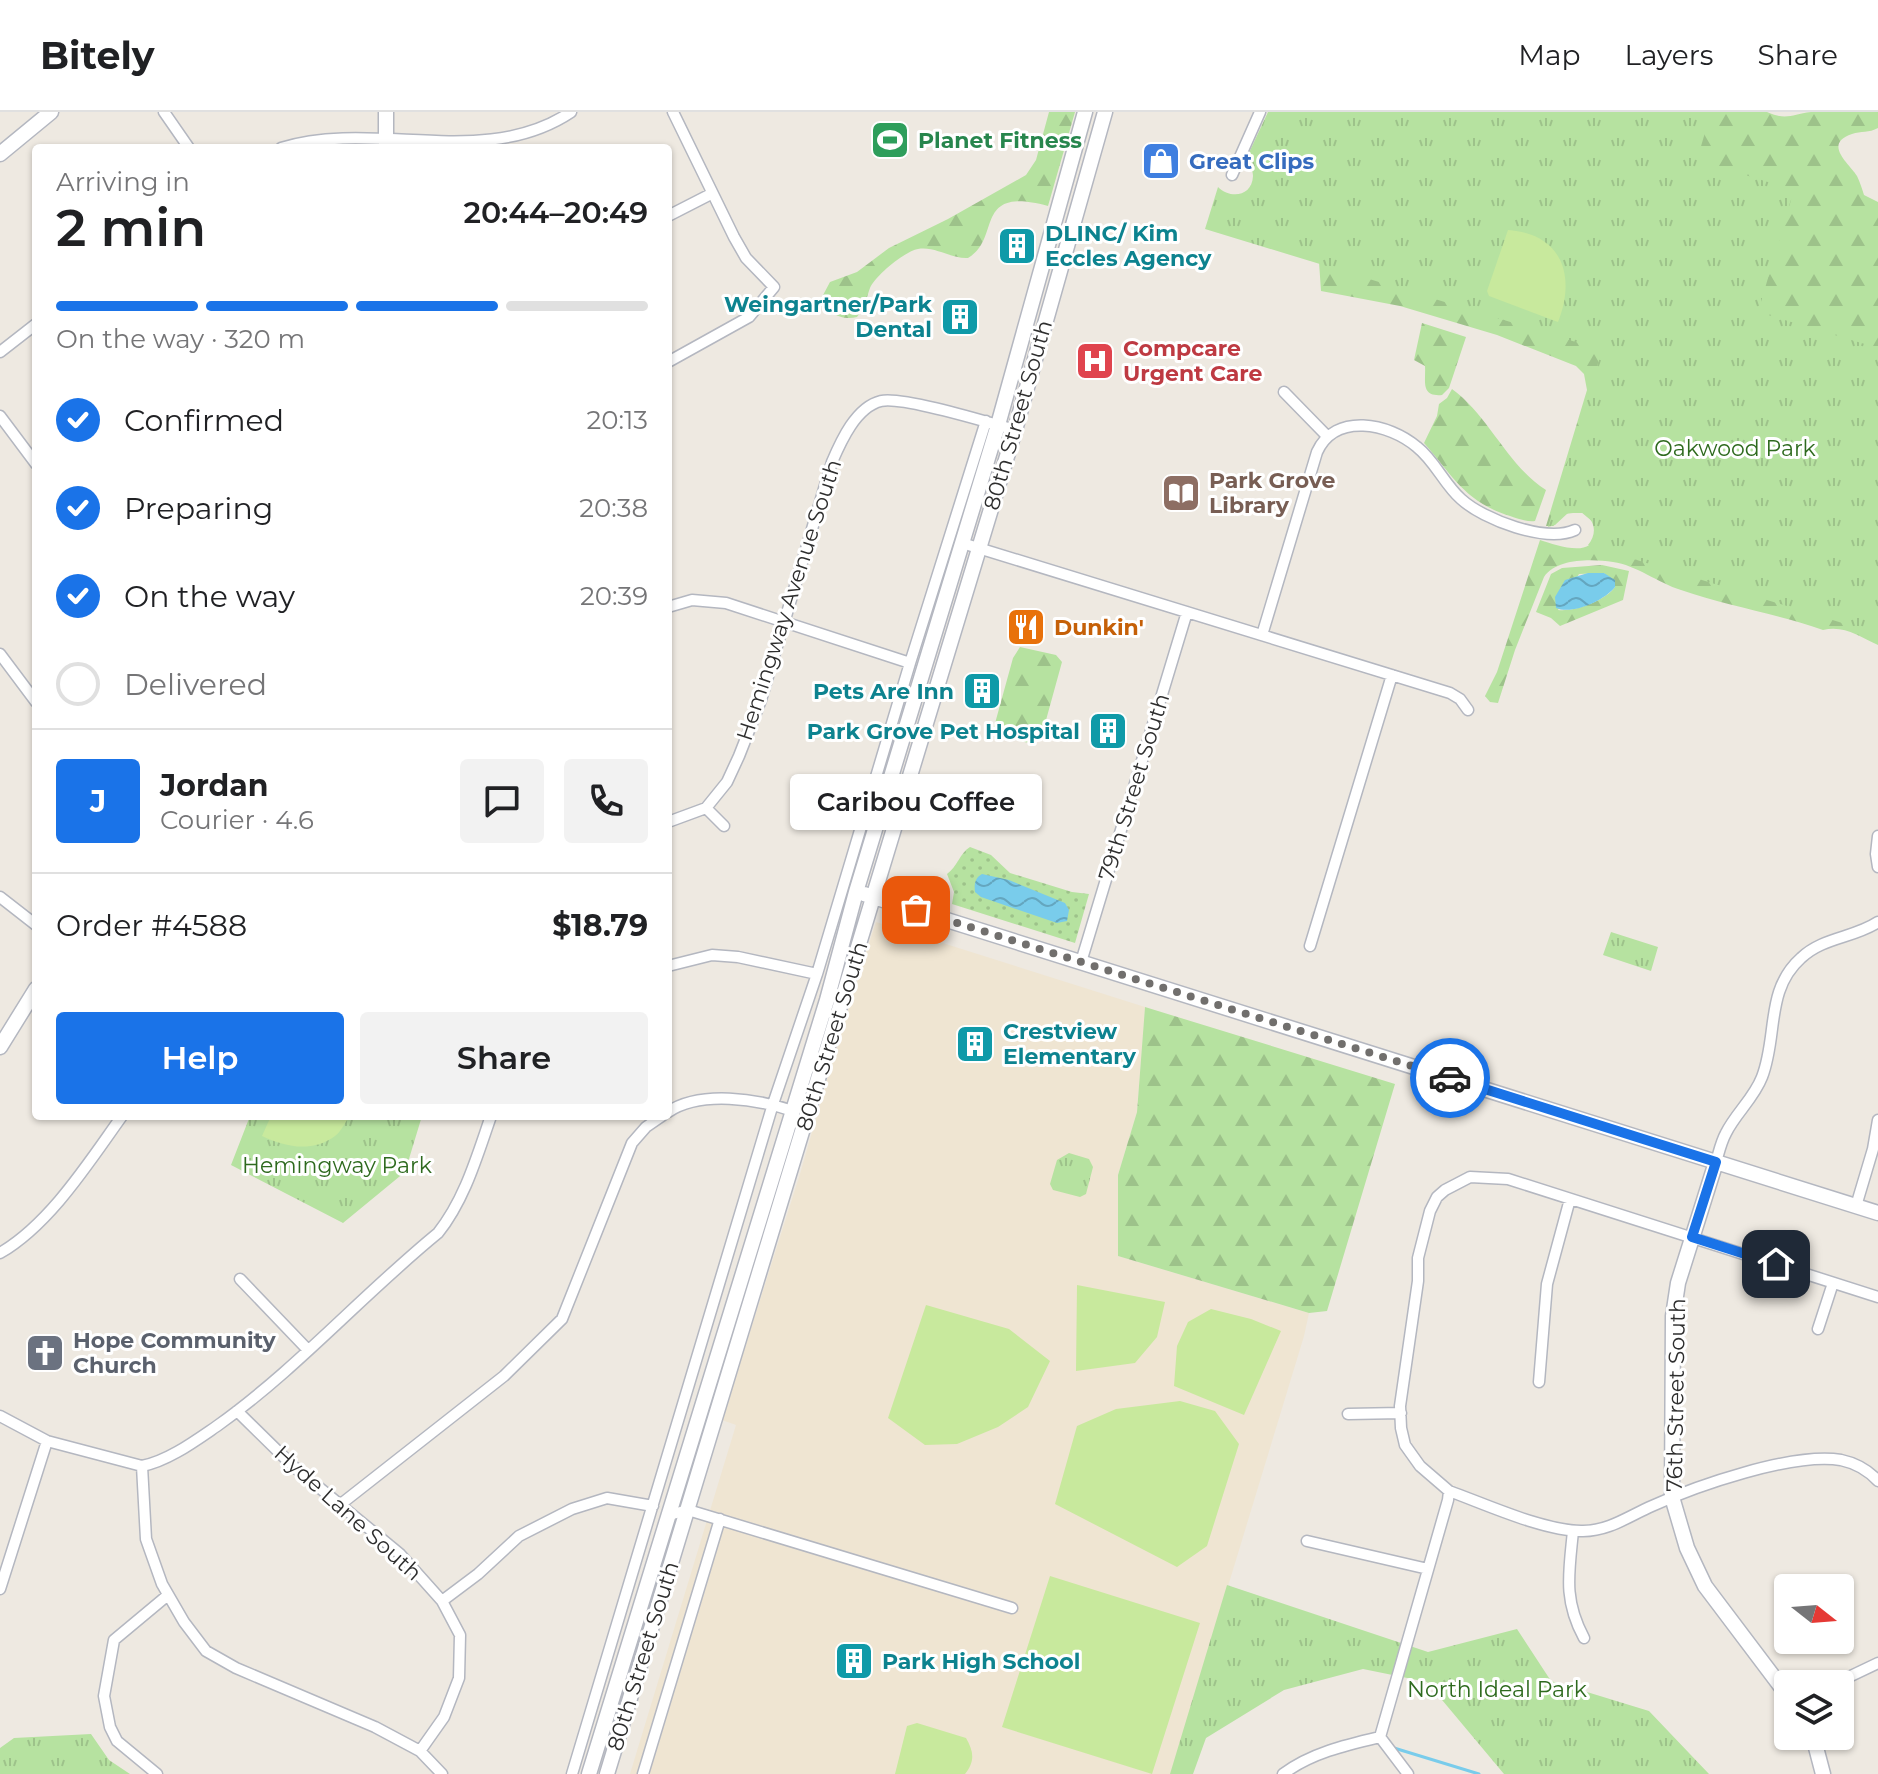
<!DOCTYPE html>
<html lang="en">
<head>
<meta charset="utf-8">
<style>
	:root { --surface:#fff; --page:#f2f2f2; --text:#202124; --muted:#757577; --line:#e0e0e0; --accent:#1a73e8 }
	body { margin:0; font-family:Montserrat,sans-serif; background:var(--page); color:var(--text); height:100vh; display:flex; flex-direction:column; font-size:30px; white-space:nowrap }
	* { box-sizing:border-box; margin:0 }
	p { font-size:26px; color:var(--muted) }
	.icon { flex:none; width:44px; height:44px; fill:none; stroke:currentColor; stroke-width:2; stroke-linecap:round; stroke-linejoin:round }
	.map { position:relative; flex:1; overflow:hidden }
	.panel { position:absolute; left:32px; top:32px; width:640px; height:976px; display:flex; flex-direction:column; background:var(--surface); border-radius:8px; box-shadow:0 2px 6px #0004 }
	.panel>* { flex:none }
	.needle { width:52px; rotate:107deg }
	.tools { position:absolute; left:1774px; top:1462px; display:grid; gap:16px }
	.tools a { display:grid; place-items:center; width:80px; height:80px; border-radius:8px; background:var(--surface); box-shadow:0 2px 6px #0004; font-size:40px }
	.pin { position:absolute; display:grid; place-items:center; width:68px; height:68px; color:#fff; margin:-34px; border-radius:16px; box-shadow:0 4px 12px #0006 }
	.courier { position:absolute; display:grid; place-items:center; width:80px; height:80px; margin:-40px; border:6px solid #1a73e8; border-radius:50%; background:#fff; color:#222; box-shadow:0 2px 10px #0007 }
	.bubble { position:absolute; height:56px; border-radius:8px; background:var(--surface); box-shadow:0 2px 6px #0004; font-size:26px; font-weight:600; line-height:56px; text-align:center }
	.summary em { font-style:normal; font-weight:600 }
	.summary div { display:flex; flex-direction:column-reverse }
	.summary { display:flex; align-items:center; justify-content:space-between; height:136px; padding:0 24px }
	h1 { font-size:52px; font-weight:600; line-height:60px }
	.bar { display:grid; grid-template-columns:repeat(4,1fr); gap:12px 8px; align-content:center; height:96px; padding:0 24px }
	.bar i { height:10px; border-radius:6px; background:var(--line) }
	.bar .active { background:var(--accent) }
	.bar p { grid-column:span 4 }
	.line { display:flex; align-items:center; gap:20px; padding:0 24px; border-top:2px solid var(--line) }
	.line div { flex:1 }
	.round { display:grid; place-items:center; flex:none; width:84px; height:84px; border-radius:8px; background:var(--page) }
	ol { padding:0 24px; list-style:none }
	li { display:flex; align-items:center; gap:24px; height:88px }
	li p { margin-inline-start:auto }
	li .icon { padding:8px; border-radius:50%; background:var(--accent); color:#fff; stroke-width:4 }
	li:last-child { color:var(--muted) }
	li i { width:44px; height:44px; border:4px solid var(--line); border-radius:50% }
	.action { display:flex; gap:16px; margin-top:auto; padding:16px 24px }
	.action a { flex:1; height:92px; border-radius:8px; background:var(--accent); color:#fff; font-size:32px; font-weight:600; line-height:92px; text-align:center }
	.action a+a { background:var(--page); color:var(--text) }
	header { display:flex; align-items:center; gap:48px; box-sizing:border-box; height:112px; padding:0 40px; background:var(--surface); border-bottom:2px solid var(--line) }
	header strong { font-size:38px }
	nav { display:flex; gap:44px; margin-inline-start:auto; font-size:28px }
	.map>svg:first-child { display:block }
	.education { fill:#efe5d2 }
	.grass { fill:url(#grass-dots) }
	.forest { fill:url(#forest-firs); fill-rule:evenodd }
	.park { fill:url(#park-tufts) }
	.pitch { fill:#c8e99d }
	.water { fill:url(#water-waves) }
	.lines { fill:none; stroke-linecap:round; stroke-linejoin:round }
	.stream { stroke:#79cceb; stroke-width:3 }
	.street-casing { stroke:#b4b7c0; stroke-width:13 }
	.secondary-casing { stroke:#b4b7c0; stroke-width:17 }
	.street { stroke:#fff; stroke-width:10 }
	.secondary { stroke:#fff; stroke-width:14 }
	.done { stroke:#716f6d; stroke-width:8; stroke-dasharray:0 14.4 }
	.route { stroke:#1a73e8; stroke-width:10 }
	.labels { text-anchor:middle; dominant-baseline:central; stroke-width:6; stroke-linejoin:round; paint-order:stroke }
	.leisure-label { font-size:22px; font-weight:bold; fill:#27864d; stroke:#fff; text-anchor:start }
	.shop-label { font-size:22px; font-weight:bold; fill:#366cbe; stroke:#fff; text-anchor:start }
	.culture-label { font-size:22px; font-weight:bold; fill:#0d838f; stroke:#fff; text-anchor:start }
	.health-label { font-size:22px; font-weight:bold; fill:#be3a42; stroke:#fff; text-anchor:start }
	.street-label { font-size:22px; fill:#2e2e2e; stroke:#fff }
	.park-label { font-size:22px; fill:#2e6a1e; stroke:#fff }
	.education-label { font-size:22px; font-weight:bold; fill:#785e54; stroke:#fff; text-anchor:start }
	.food-label { font-size:22px; font-weight:bold; fill:#c56008; stroke:#fff; text-anchor:start }
	.worship-label { font-size:22px; font-weight:bold; fill:#5b616d; stroke:#fff; text-anchor:start }
</style>
</head>
<body>
<header>
<strong>Bitely</strong>
<nav><a>Map</a><a>Layers</a><a>Share</a></nav>
</header>
<div class="map">
<svg width="1878" height="1662" viewBox="0 0 1878 1662">
	<defs>
		<pattern id="grass-dots" width="8" height="8" patternUnits="userSpaceOnUse" patternTransform="scale(2)"><rect width="8" height="8" fill="#b6e2a0"/><path d="M2 2h.1M6 6h.1" fill="none" stroke="#9dc28a" stroke-width="1.8" stroke-linecap="round"/></pattern>
		<pattern id="forest-firs" width="22" height="20" patternUnits="userSpaceOnUse" patternTransform="scale(2)"><rect width="22" height="20" fill="#b6e2a0"/><path d="M5 1l3.5 6h-7zM16 11l3.5 6h-7z" fill="#9dc28a"/></pattern>
		<pattern id="park-tufts" width="24" height="20" patternUnits="userSpaceOnUse" patternTransform="scale(2)"><rect width="24" height="20" fill="#b6e2a0"/><path d="M3 7l-1-3M5 7V3M7 7l1-3M15 17l-1-3M17 17v-4M19 17l1-3" fill="none" stroke="#9dc28a"/></pattern>
		<pattern id="water-waves" width="16" height="10" patternUnits="userSpaceOnUse" patternTransform="scale(2)"><rect width="16" height="10" fill="#79cceb"/><path d="M0 5q4-4 8 0t8 0" fill="none" stroke="#64a6bf"/></pattern>
	</defs>
	<rect width="100%" height="100%" fill="#eee9e1"/>
	<!-- education -->
	<path class="education" d="M876 810 1145 895 1137 1000 1118 1063V1144L1309 1201 1304 1224 1171 1662H630L736 1313 722 1308 800 1062 847 898Z"/>
	<!-- grass -->
	<path class="grass" d="M970 735 991 743 1010 761 1072 780 1089 782 1075 831 952 792 954 780 947 762C957 755 960 741 970 735Z"/>
	<!-- forest -->
	<path class="forest" d="M1049 0H1075L1048 94C972 73 1002 127 968 146 951 147 935 134 918 137 905 139 875 164 870 176 866 187 865 196 857 205 842 209 825 201 822 185L830 170 857 160 889 136 948 107 1026 63 1036 48Z
		M1654 0H1767C1787 9 1792 2 1811 0 1833 0 1856 0 1878 0V16C1869 21 1861 19 1852 22 1822 32 1850 52 1857 64 1860 70 1862 77 1864 83L1878 90V284L1761 208 1682 71Z
		M1319 150 1878 321V533C1859 525 1845 513 1823 518 1777 502 1728 494 1681 478 1658 471 1636 453 1613 450 1592 447 1557 446 1544 465L1515 538 1498 591 1490 590 1485 584 1497 560 1540 428C1559 434 1603 450 1593 410L1581 400 1565 402 1553 414H1546L1587 278 1584 262 1576 254 1497 223 1400 194 1321 179Z
		M1422 211 1466 225 1449 276 1442 283C1420 285 1426 269 1425 254L1414 248Z
		M1452 277C1489 304 1507 353 1546 378L1535 409C1527 410 1519 407 1510 404 1465 390 1453 364 1424 331L1437 304 1439 292 1447 286Z
		M1602 453 1629 459 1623 488 1560 514 1551 506 1536 500 1551 462 1562 456ZM1604 461 1615 475C1605 489 1574 500 1558 498L1579 462Z
		M1020 535 1056 543 1062 550 1043 619 1038 628 1034 631C1022 631 1002 625 994 615L1013 546Z
		M1145 895 1395 972 1327 1199 1309 1201 1118 1144V1063L1137 1000Z"/>
	<!-- park -->
	<path class="park" d="M1268 0H1711L1697 48 1794 78 1758 200 1878 236V522L1588 433C1597 422 1596 409 1583 401H1568L1555 413 1548 415 1602 238 1205 117 1218 75C1230 87 1252 85 1253 64 1253 58 1249 51 1247 45Z
		M1611 820 1658 835 1651 859 1603 843Z
		M250 1004H422L405 1060 343 1111 231 1053Z
		M1069 1041 1089 1047 1093 1055 1086 1082 1080 1085 1053 1078 1050 1072 1057 1048Z
		M1227 1473 1428 1540 1517 1517 1551 1569 1649 1599 1709 1662H1504L1427 1570 1363 1557 1284 1578 1206 1626 1193 1662H1170Z
		M91 1622 109 1648 130 1662H0V1636L14 1626Z"/>
	<!-- pitch -->
	<path class="pitch" d="M1508 118C1563 122 1576 165 1558 210L1489 184 1487 179Z
		M271 1004H350C345 1010 341 1020 335 1024 312 1041 285 1035 262 1024Z
		M1077 1173 1165 1190 1157 1225 1135 1251 1076 1259Z
		M926 1193 1009 1217 1050 1249 1028 1295 998 1315 957 1332 925 1333 888 1306Z
		M1211 1197 1251 1207 1281 1219 1244 1303 1174 1274 1177 1234 1188 1210Z
		M1180 1289 1215 1299 1239 1332 1207 1434 1177 1455 1055 1392 1077 1314 1116 1297Z
		M1050 1464 1200 1511 1152 1662 1002 1615Z
		M917 1611 966 1626C974 1640 975 1649 965 1662H895L907 1614Z"/>
	<!-- water -->
	<path class="water" d="M1588 461H1604L1615 468V475C1604 489 1572 503 1556 496L1555 485 1565 468Z
		M982 762 1009 768 1065 791 1069 798 1067 809 1057 811 981 785 975 780C974 772 975 766 982 762Z"/>
	<g class="lines">
		<!-- stream -->
		<path class="stream" d="M1394 1636 1479 1662"/>
		<!-- street casing -->
		<g class="street-casing">
			<path id="street" d="M164 0 189 36
				M281 36C376 7 484 58 571 0
				M1232 63 1260 0
				M668 104 711 82
				M0 240 36 212
				M668 250 749 205 774 175 746 146 734 125 673 0
				M1284 280 1327 324
				M0 304 36 352
				M962 431 1450 581 1460 587 1468 598
				M668 495 692 488 726 491 910 551
				M1262 523 1317 340C1335 300 1389 311 1417 335 1435 349 1444 372 1461 387 1484 408 1546 431 1575 418
				M0 542 36 590
				M706 696 724 714
				M668 710 706 696 727 670 739 644 761 588 832 350C841 329 856 295 881 289 903 284 990 311 1015 318
				M1878 724 1876 742 1878 755
				M0 785 36 813
				M1310 834 1392 563
				M1081 850 1187 500
				M668 854 712 843 738 845 817 862
				M668 1000C701 978 757 987 793 999
				M1716 1050C1719 1040 1721 1030 1726 1021 1736 1001 1754 986 1762 965 1778 924 1765 878 1801 846 1823 825 1854 826 1878 810
				M1856 1094 1873 1037 1878 1008
				M0 1141C50 1112 89 1050 122 1004
				M240 1167 308 1238
				M1818 1217 1833 1171
				M1539 1270 1547 1172 1570 1087
				M237 1299 293 1354 400 1442 442 1489 460 1523 459 1566 444 1605 420 1639
				M1348 1302 1401 1301
				M0 1304 47 1329 142 1354
				M142 1354C168 1349 195 1329 217 1314 297 1257 362 1183 438 1121 465 1087 477 1044 491 1004
				M142 1354 146 1427 162 1472 184 1510 206 1539 236 1556 375 1615 420 1639 442 1662
				M1449 1379C1485 1392 1546 1420 1583 1419 1609 1419 1629 1404 1652 1394 1696 1374 1793 1340 1841 1348 1855 1351 1868 1358 1878 1369
				M341 1392 504 1264 562 1207 632 1031 646 1015 662 1004
				M669 1403 688 1398 1012 1496
				M1573 1419C1569 1461 1563 1487 1584 1526
				M1307 1429 1428 1457
				M0 1477 47 1329
				M442 1489 478 1462 519 1424 572 1397 607 1386 653 1394
				M1834 1572 1878 1551
				M1380 1625 1408 1662
				M157 1662 117 1629 110 1615 104 1584 114 1528 168 1483
				M572 1662 773 992 817 862 910 551 986 309
				M643 1662 720 1407
				M1283 1662C1311 1641 1346 1633 1380 1625L1448 1388 1449 1379 1420 1354 1405 1333 1401 1316 1400 1294 1418 1169V1146L1430 1099 1437 1085 1445 1078 1470 1065 1508 1067 1878 1185"/>
		</g>
		<!-- secondary casing -->
		<g class="secondary-casing">
			<path id="secondary" d="M386 0V36
				M0 42 51 0
				M864 782 1878 1101
				M0 935 36 877
				M1716 1050 1678 1171 1673 1204 1672 1385 1687 1436 1705 1474 1788 1584
				M1813 1624 1823 1662
				M589 1662 827 888 856 780 998 313 1085 0
				M607 1662 1015 318 1105 0"/>
		</g>
		<!-- street -->
		<use href="#street" class="street"/>
		<!-- secondary -->
		<use href="#secondary" class="secondary"/>
	</g>
	<g class="lines">
		<!-- done -->
		<path class="done" d="M916 798 1450 966"/>
		<!-- route -->
		<path class="route" d="M1450 966 1716 1050 1692 1125 1776 1152"/>
	</g>
	<!-- icons -->
	<defs>
		<g id="stadium-square" transform="scale(2)"><rect x="-9" y="-9" width="18" height="18" rx="4" fill="#2e9e5b" stroke="#fff"/><path d="M0-5a6.5 5 0 1 0 0 10a6.5 5 0 1 0 0-10ZM-3.5-1.8h7v3.6h-7Z" fill="#fff"/></g>
		<g id="shop-square" transform="scale(2)"><rect x="-9" y="-9" width="18" height="18" rx="4" fill="#3f7fe0" stroke="#fff"/><path d="M-5-2.5h2.3a2.7 3.5 0 0 1 5.4 0H5L5.5 6h-11ZM-1.5-2.5h3a1.5 2.3 0 0 0-3 0Z" fill="#fff"/></g>
		<g id="building-square" transform="scale(2)"><rect x="-9" y="-9" width="18" height="18" rx="4" fill="#0f9aa8" stroke="#fff"/><path d="M-4-6H4V6H1V3H-1V6H-4ZM-2.5-4.3h1.7v1.8h-1.7ZM.8-4.3h1.7v1.8H.8ZM-2.5-1h1.7V.8h-1.7ZM.8-1h1.7V.8H.8Z" fill="#fff"/></g>
		<g id="hospital-square" transform="scale(2)"><rect x="-9" y="-9" width="18" height="18" rx="4" fill="#e0444e" stroke="#fff"/><path d="M-5-5h3v3.5h4V-5h3V5h-3V1.5h-4V5h-3Z" fill="#fff"/></g>
		<g id="library-square" transform="scale(2)"><rect x="-9" y="-9" width="18" height="18" rx="4" fill="#8d6e63" stroke="#fff"/><path d="M-6-4Q-3-5.5-.7-3.5V5Q-3 3-6 4ZM6-4Q3-5.5 .7-3.5V5Q3 3 6 4Z" fill="#fff"/></g>
		<g id="restaurant-square" transform="scale(2)"><rect x="-9" y="-9" width="18" height="18" rx="4" fill="#e8710a" stroke="#fff"/><path d="M-5-6h1v4h1v-4h1v4h1v-4h1v5L-1.5 .5V6h-2V.5L-5-1ZM5-6V6H3V1.5H1.5Q1.5-4 5-6Z" fill="#fff"/></g>
		<g id="church-square" transform="scale(2)"><rect x="-9" y="-9" width="18" height="18" rx="4" fill="#6b7280" stroke="#fff"/><path d="M-1.2-6h2.4v3.5h3.3v2.4h-3.3V6h-2.4V-.1h-3.3v-2.4h3.3Z" fill="#fff"/></g>
	</defs>
	<g fill-rule="evenodd">
		<use href="#stadium-square" x="890" y="28"/>
		<use href="#shop-square" x="1161" y="49"/>
		<use href="#building-square" x="1017" y="134"/>
		<use href="#building-square" x="960" y="205"/>
		<use href="#hospital-square" x="1095" y="249"/>
		<use href="#library-square" x="1181" y="381"/>
		<use href="#restaurant-square" x="1026" y="515"/>
		<use href="#building-square" x="982" y="579"/>
		<use href="#building-square" x="1108" y="619"/>
		<use href="#building-square" x="975" y="932"/>
		<use href="#church-square" x="45" y="1241"/>
		<use href="#building-square" x="854" y="1549"/>
	</g>
	<g class="labels">
		<!-- leisure labels -->
		<g class="leisure-label">
			<text x="918" y="28">Planet Fitness</text>
		</g>
		<!-- shop labels -->
		<g class="shop-label">
			<text x="1189" y="49">Great Clips</text>
		</g>
		<!-- culture labels -->
		<g class="culture-label">
			<text x="1045" y="121">DLINC/ Kim<tspan x="1045" dy="25">Eccles Agency</tspan></text>
			<text x="932" y="192" text-anchor="end">Weingartner/Park<tspan x="932" dy="25">Dental</tspan></text>
			<text x="954" y="579" text-anchor="end">Pets Are Inn</text>
			<text x="1080" y="619" text-anchor="end">Park Grove Pet Hospital</text>
			<text x="1003" y="919">Crestview<tspan x="1003" dy="25">Elementary</tspan></text>
			<text x="882" y="1549">Park High School</text>
		</g>
		<!-- health labels -->
		<g class="health-label">
			<text x="1123" y="236">Compcare<tspan x="1123" dy="25">Urgent Care</tspan></text>
		</g>
		<!-- street labels -->
		<g class="street-label">
			<text transform="translate(1018 303) rotate(-74)">80th Street South</text>
			<text transform="translate(789 488) rotate(-72)">Hemingway Avenue South</text>
			<text transform="translate(1134 675) rotate(-73)">79th Street South</text>
			<text transform="translate(832 924) rotate(-73)">80th Street South</text>
			<text transform="translate(1676 1283) rotate(-89)">76th Street South</text>
			<text transform="translate(348 1401) rotate(42)">Hyde Lane South</text>
			<text transform="translate(643 1544) rotate(-73)">80th Street South</text>
		</g>
		<!-- park labels -->
		<g class="park-label">
			<text x="1735" y="336">Oakwood Park</text>
			<text x="337" y="1053">Hemingway Park</text>
			<text x="1497" y="1577">North Ideal Park</text>
		</g>
		<!-- education labels -->
		<g class="education-label">
			<text x="1209" y="368">Park Grove<tspan x="1209" dy="25">Library</tspan></text>
		</g>
		<!-- food labels -->
		<g class="food-label">
			<text x="1054" y="515">Dunkin'</text>
		</g>
		<!-- worship labels -->
		<g class="worship-label">
			<text x="73" y="1228">Hope Community<tspan x="73" dy="25">Church</tspan></text>
		</g>
	</g>
</svg>
<div class="tools">
<a><svg class="needle" viewBox="-14 -14 28 28"><path d="M0-13l5 13h-10z" fill="#e53935"/><path d="M0 13l5-13h-10z" fill="#757577"/></svg></a>
<a><svg class="icon" aria-label="layers" viewBox="0 0 24 24"><path d="M12 4l9 5-9 5-9-5zM3 14l9 5 9-5"/></svg></a>
</div>
<div class="pin" style="left:916px;top:798px;background:#ea580c"><svg class="icon" aria-label="bag" viewBox="0 0 24 24"><path d="M5 8h14l-1 12H6zM9 8a3 3 0 0 1 6 0"/></svg></div>
<div class="pin" style="left:1776px;top:1152px;background:#1f2937"><svg class="icon" aria-label="home" viewBox="0 0 24 24"><path d="M3 11l9-7 9 7M6 9v11h12V9"/></svg></div>
<div class="courier" style="left:1450px;top:966px"><svg class="icon" aria-label="car" viewBox="0 0 24 24"><path d="M5 17H2v-5l4-1 3-4h7l3 4 3 1v5h-3M9 17h6M6 11h13"/><circle cx="7" cy="17" r="2"/><circle cx="17" cy="17" r="2"/></svg></div>
<div class="bubble" style="left:790px;top:662px;width:252px">Caribou Coffee</div>
<section class="panel">
<div class="summary"><div><h1>2 min</h1><p>Arriving in</p></div><em>20:44–20:49</em></div>
<div class="bar"><i class="active"></i><i class="active"></i><i class="active"></i><i></i><p>On the way · 320 m</p></div>
<ol>
<li><svg class="icon" aria-label="check" viewBox="0 0 24 24"><path d="M5 12l5 5 9-10"/></svg>Confirmed<p>20:13</p></li>
<li><svg class="icon" aria-label="check" viewBox="0 0 24 24"><path d="M5 12l5 5 9-10"/></svg>Preparing<p>20:38</p></li>
<li><svg class="icon" aria-label="check" viewBox="0 0 24 24"><path d="M5 12l5 5 9-10"/></svg>On the way<p>20:39</p></li>
<li><i></i>Delivered</li>
</ol>
<div class="line" style="height:144px"><b class="round" style="background:var(--accent);color:#fff">J</b><div><b>Jordan</b><p>Courier · 4.6</p></div><a class="round"><svg class="icon" aria-label="chat" viewBox="0 0 24 24"><path d="M4 5h16v11H9l-5 4z"/></svg></a><a class="round"><svg class="icon" aria-label="phone" viewBox="0 0 24 24"><path d="M5 4h4l2 5-3 2q2 4 5 5l2-3 5 2v4C11 20 4 13 5 4z"/></svg></a></div>
<div class="line" style="height:104px"><div>Order #4588</div><b>$18.79</b></div>
<div class="action"><a>Help</a><a>Share</a></div>
</section>
</div>
</body>
</html>
